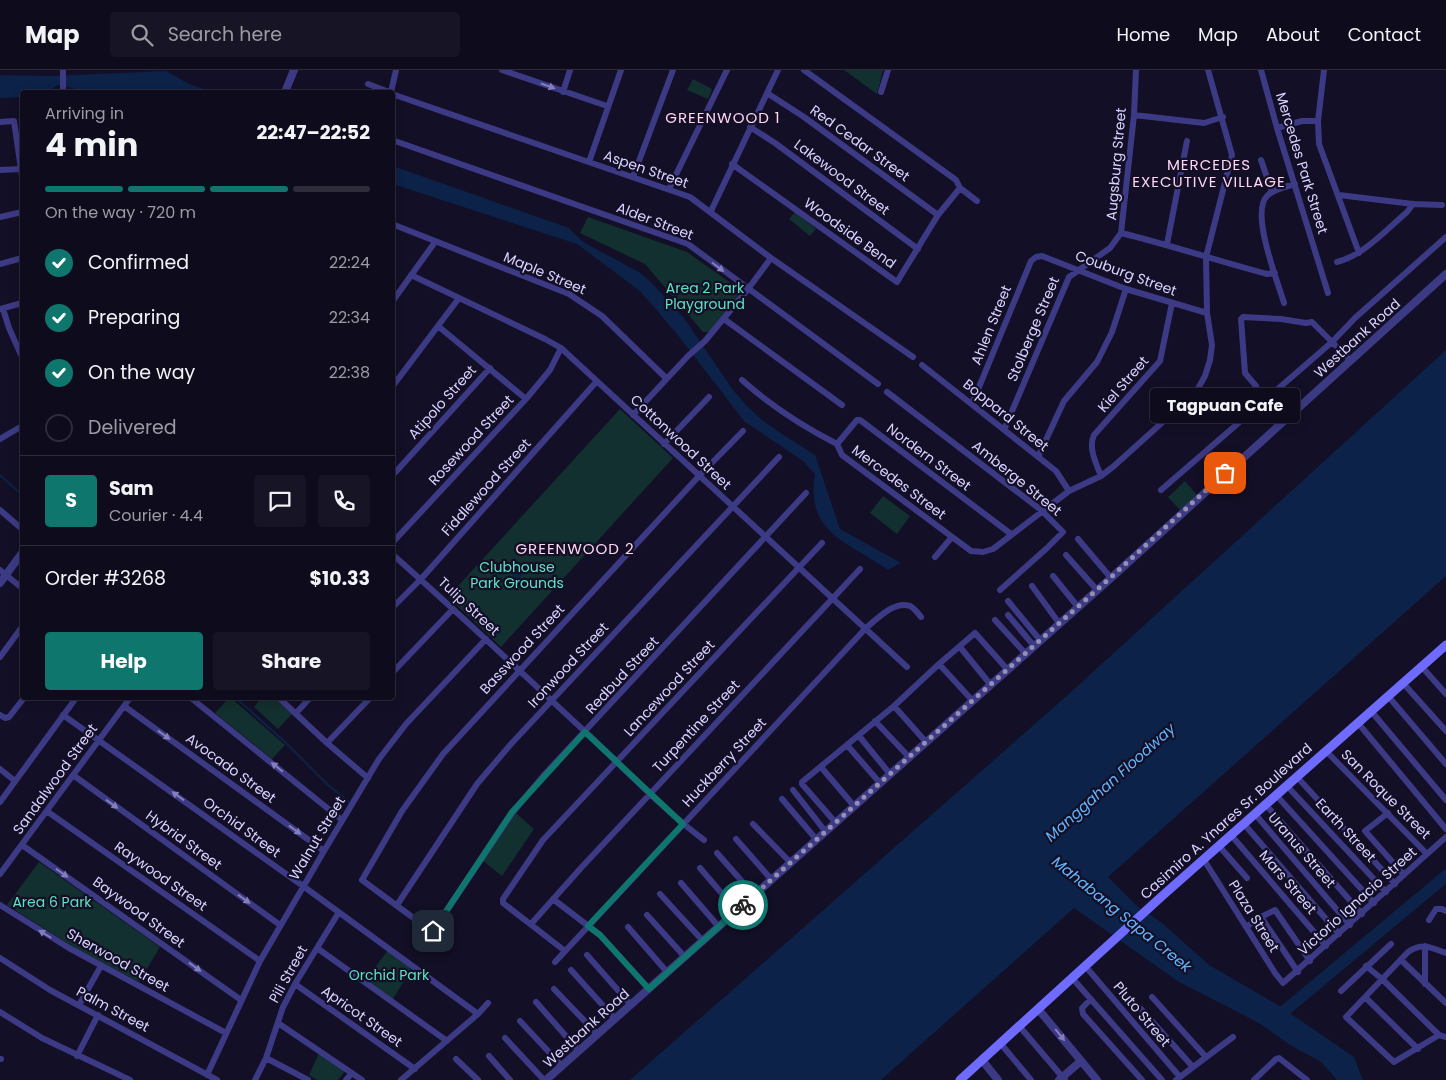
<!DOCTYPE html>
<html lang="en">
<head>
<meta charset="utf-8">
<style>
	:root { --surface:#0e0b1c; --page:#171425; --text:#f1f3f6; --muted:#9b9ba3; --line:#2e2b3b; --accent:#0f766e }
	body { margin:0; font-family:Poppins,sans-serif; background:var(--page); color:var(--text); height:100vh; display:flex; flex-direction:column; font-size:19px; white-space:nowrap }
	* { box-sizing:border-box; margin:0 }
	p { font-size:16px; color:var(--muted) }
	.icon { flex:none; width:28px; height:28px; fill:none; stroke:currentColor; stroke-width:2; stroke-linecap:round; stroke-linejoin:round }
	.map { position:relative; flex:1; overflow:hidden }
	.details { position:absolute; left:20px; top:20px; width:375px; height:610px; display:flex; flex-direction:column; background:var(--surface); border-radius:5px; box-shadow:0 2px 12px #0003,0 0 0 1px var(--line) }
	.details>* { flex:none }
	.pin { position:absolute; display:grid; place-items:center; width:42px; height:42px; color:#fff; margin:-21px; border-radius:10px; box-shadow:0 2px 8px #0006 }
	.courier { position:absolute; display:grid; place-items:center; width:50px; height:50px; margin:-25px; border:4px solid #0f766e; border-radius:50%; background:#fff; color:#222; box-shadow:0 1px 6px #0007 }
	.bubble { position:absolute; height:35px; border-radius:5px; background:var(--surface); box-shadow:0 2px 12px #0003,0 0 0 1px var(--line); font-size:16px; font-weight:700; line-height:35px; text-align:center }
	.head em { font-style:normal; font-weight:700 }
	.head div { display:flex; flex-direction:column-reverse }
	.head { display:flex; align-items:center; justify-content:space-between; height:85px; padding:0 25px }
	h1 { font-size:32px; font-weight:700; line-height:38px }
	.bar { display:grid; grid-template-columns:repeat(4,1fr); gap:8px 5px; align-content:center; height:60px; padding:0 25px }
	.bar i { height:6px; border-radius:4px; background:var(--line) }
	.bar .current { background:var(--accent) }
	.bar p { grid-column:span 4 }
	.line { display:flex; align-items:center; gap:12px; padding:0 25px; border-top:1px solid var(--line) }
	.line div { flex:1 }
	.round { display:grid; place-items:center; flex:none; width:52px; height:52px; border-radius:5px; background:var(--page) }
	ol { padding:0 25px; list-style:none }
	li { display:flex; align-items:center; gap:15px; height:55px }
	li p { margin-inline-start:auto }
	li .icon { padding:5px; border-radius:50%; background:var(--accent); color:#fff; stroke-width:4 }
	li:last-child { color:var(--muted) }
	li i { width:28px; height:28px; border:2px solid var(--line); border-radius:50% }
	.action { display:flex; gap:10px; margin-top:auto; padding:10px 25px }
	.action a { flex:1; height:58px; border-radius:5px; background:var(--accent); color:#fff; font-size:20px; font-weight:700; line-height:58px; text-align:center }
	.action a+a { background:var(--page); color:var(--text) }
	header { display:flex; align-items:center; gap:30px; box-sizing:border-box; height:70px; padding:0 25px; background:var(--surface); border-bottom:1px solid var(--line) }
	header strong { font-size:24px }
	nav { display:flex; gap:28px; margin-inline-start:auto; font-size:18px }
	.search { width:350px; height:45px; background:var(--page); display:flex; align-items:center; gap:12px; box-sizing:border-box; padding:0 18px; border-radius:5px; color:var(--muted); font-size:19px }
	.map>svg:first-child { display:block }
	.green { fill:#12302f }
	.water { fill:#0c2248 }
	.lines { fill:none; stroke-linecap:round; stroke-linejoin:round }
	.stream { stroke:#0c2248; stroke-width:2 }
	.river { stroke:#0c2248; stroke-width:12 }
	.minor { stroke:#3d3a85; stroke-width:6 }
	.tertiary { stroke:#3d3a85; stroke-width:8 }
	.secondary { stroke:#6f6bff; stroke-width:9 }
	.oneway { fill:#837fbc }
	.done { stroke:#948fb3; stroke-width:5; stroke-dasharray:0 9 }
	.route { stroke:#0f766e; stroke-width:6 }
	.labels { text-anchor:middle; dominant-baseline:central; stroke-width:4.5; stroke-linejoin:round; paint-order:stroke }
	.street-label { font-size:14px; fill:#d9d4ff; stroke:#130f26 }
	.park-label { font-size:14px; fill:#5fe0c0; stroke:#130f26 }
	.neighbourhood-label { font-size:15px; letter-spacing:1px; fill:#ffd6f0; stroke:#130f26 }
	.water-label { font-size:15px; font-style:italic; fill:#62b6ff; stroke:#130f26 }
</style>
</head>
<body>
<header>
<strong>Map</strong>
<div class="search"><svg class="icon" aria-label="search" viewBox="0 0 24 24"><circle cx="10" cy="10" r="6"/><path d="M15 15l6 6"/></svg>Search here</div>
<nav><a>Home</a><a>Map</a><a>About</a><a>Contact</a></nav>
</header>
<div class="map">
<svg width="1446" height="1010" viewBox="0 0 1446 1010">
	<rect width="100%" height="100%" fill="#130f26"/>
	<!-- green -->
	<path class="green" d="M844 0H883L877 24Z
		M693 9 712 19 708 29 687 20Z
		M795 142 816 159 810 166 789 149Z
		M588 147 687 182 742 221 709 262H703L645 194 580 163Z
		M620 339 673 388 501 577 448 527Z
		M1185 411 1197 425 1180 440 1168 427Z
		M883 426 910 446 897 464 870 443Z
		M229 628H231L285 675 272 689 215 643Z
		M261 628H274L292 644 278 659 254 637Z
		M516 743 534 759 502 806 483 791Z
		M39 792 160 877 139 912 75 878 7 835Z
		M388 880 411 899 393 929 366 910Z
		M319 983 346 1000 338 1010H317L309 1005Z"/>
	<!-- water -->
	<path class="water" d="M166 1 189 14 212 22H91C80 21 70 17 58 15L47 22H22V27L0 28V5L52 6Z
		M393 96 569 158 583 172 639 202 651 212 684 248 733 320 747 336 762 350 779 362 815 385 840 459 901 493 888 500C849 472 805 464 815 404L803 391 744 351 677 264 640 221 577 174 393 114Z
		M1446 280V506L1108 807 1138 837 1161 852 1209 895 1278 935 1354 987 1363 1010H1337L1321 992 1290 975 1259 953 1179 912 1074 838 881 1010H630L1061 631Z
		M522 493 528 499 517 510 511 504Z"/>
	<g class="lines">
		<!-- stream -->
		<path class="stream" d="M0 405 22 425
			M236 628 285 672 328 715 349 732"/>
		<!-- river -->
		<path class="river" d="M1277 947 1446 806"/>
		<!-- minor -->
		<path class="minor" d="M502 0 607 36
			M804 0 956 110 960 118
			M1261 0 1277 58 1328 223
			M1324 0 1318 51 1319 74 1359 183
			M368 14 389 22
			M63 22V0
			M391 22 396 0
			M563 22 570 0
			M881 22 888 0
			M767 23 804 47 938 145
			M392 24 690 127 771 188 913 287
			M1134 45 1204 53 1223 47
			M0 52 14 51 22 106
			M750 57 775 73 918 179
			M1277 58 1302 51H1318
			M392 70 688 174 878 314
			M1261 90 1272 122
			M589 92 621 0
			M732 94 897 212 938 145 960 118
			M0 100 21 99
			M633 107 673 0
			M960 118 977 131
			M669 119 727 0
			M1339 125 1413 134 1442 135
			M711 141 778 0
			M0 147 22 142
			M392 154 569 224 602 246 666 308
			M1121 163C1170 175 1218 191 1267 204L1275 203
			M1167 174 1187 71
			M1337 192C1364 185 1386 160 1407 142L1413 134
			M0 194 22 188
			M411 205 545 269 561 278 907 597
			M392 232 435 172
			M1284 233C1278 212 1250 143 1267 126 1273 119 1286 117 1295 114
			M0 239 22 233
			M3 239 9 258 22 287
			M724 249 842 335
			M438 256 526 329
			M922 295 1056 401 1069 421
			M742 310C771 336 802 356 837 374
			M1256 316 1245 303 1241 249 1243 247 1281 249 1306 253 1312 252 1350 290
			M392 317 459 228
			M887 322 1041 440 1063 462 1047 478 1000 520
			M972 334 1031 191 1036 187 1042 186 1126 219 1207 243
			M633 345 688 286 705 271 748 219 771 188
			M1004 360 1069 207 1110 178 1121 163 1134 45 1136 0
			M0 369 22 356
			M664 374 709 327
			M837 374 842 385 971 481 983 482 993 479 1069 421 1101 406 1114 396 1196 322 1205 306 1210 290 1212 275 1207 243 1206 187 1232 85 1208 0
			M837 374 857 350H860L1011 464
			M1038 387 1064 331 1097 292 1112 262 1126 219
			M392 406 490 298
			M1101 406C1096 393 1088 378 1094 365L1160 291 1172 233
			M1161 420 1332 272 1355 248 1446 167
			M0 440 22 459
			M1078 469 1111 508
			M392 473 526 329 550 300 561 278
			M392 484C461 545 527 608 594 670 630 704 664 740 704 770
			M1066 485 1097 520
			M935 487 952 467
			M0 500 22 518
			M1053 506 1078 537
			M1032 516 1059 553
			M1008 531 1040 570
			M392 538 421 509 597 311
			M1008 545 1034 576
			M995 550 1025 583
			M960 577 990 614
			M0 587 22 557
			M939 594 972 630
			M1422 597 1446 624
			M392 603 453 539
			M1403 613 1446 661
			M1388 626 1446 694
			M191 628 342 750
			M279 628 327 673 368 708
			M124 636 324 781
			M894 636 926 672
			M1371 641 1446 730
			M296 643 310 628
			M0 645 5 648 9 647 24 628
			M63 645 303 816 478 944
			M875 651 909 687
			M1358 653 1446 759
			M859 666 890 704
			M327 673 370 628
			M847 675 880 713
			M1326 681 1427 784
			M821 697 854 736
			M0 699 15 711
			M73 705 280 855
			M1297 707 1395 814
			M1287 716 1386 822
			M793 720 825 761
			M1276 725 1374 833
			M782 729 816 769
			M0 732 76 628
			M1266 735 1362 844
			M48 742 260 891
			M1388 743 1365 761 1404 805
			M1255 744 1350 855
			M835 752 802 714V712L894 636 939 594 975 563 1007 599
			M753 754 790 792
			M1244 754 1339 864
			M1231 765 1326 876
			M736 769 771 809
			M22 775 241 930
			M1219 776 1247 808
			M717 783 754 825
			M1204 790 1275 903 1283 913 1446 767
			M700 798 736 840
			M0 804 130 628
			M681 813 719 857
			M660 824 703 871
			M553 829 600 865 649 919
			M0 835 69 878 226 963
			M397 835 477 714 511 674 779 387
			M647 845 684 886
			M1261 847 1275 840 1310 891
			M1429 850 1436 839H1442L1446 841
			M531 854 580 799 860 499
			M628 857 667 902
			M1246 857 1261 847 1298 902
			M433 861 513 742 545 704 806 423
			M446 872 362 810 402 741 443 684 699 406 743 361
			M317 878 447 971
			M565 881 503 833V829L543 770 822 473
			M587 885 631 935
			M0 888 50 920 217 1010
			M1401 890 1446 933
			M555 892 865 559C876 550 894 530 910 536 914 538 918 543 921 547
			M1366 896 1382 909 1439 965 1446 967
			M1086 897 1180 1007
			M571 900 615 949
			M1073 909 1162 1010
			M295 914 415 999
			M1425 914V876
			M554 919 597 964
			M1341 921 1391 874
			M1152 927 1206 987
			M1365 927 1418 979
			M1091 929 1082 938 1083 944 1142 1010
			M536 932 579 981
			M79 935 101 896
			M1141 939 1193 997
			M0 942 42 968 130 1010
			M520 951 562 996
			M278 953 362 1010
			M1020 957 1065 1010
			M1439 965 1394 992 1346 947 1408 882C1423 872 1431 878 1446 883
			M505 968 544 1010
			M1001 974 1031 1010
			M77 986 98 945
			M489 986 510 1010
			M266 988 308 1010
			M0 989H1
			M456 989 478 1010
			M207 1005 260 891 324 781 379 689 406 654 486 569
			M255 1010 266 988 283 937 295 914 339 842
			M346 1010 352 1003
			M401 1010 478 944 488 933
			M1176 1010 1233 967
			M1254 1010 1276 989 1279 988 1307 1010"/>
		<!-- tertiary -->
		<path class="tertiary" d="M285 22 294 0
			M0 513 22 483
			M1039 940 1097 1010
			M982 990 998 1010
			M546 1010 1111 508 1446 204
			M1059 1010 1081 991"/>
		<!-- secondary -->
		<path class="secondary" d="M960 1010 1161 827 1446 575"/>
	</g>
	<!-- one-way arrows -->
	<defs><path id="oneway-solid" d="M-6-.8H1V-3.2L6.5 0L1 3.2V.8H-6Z" transform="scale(1.25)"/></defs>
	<g class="oneway">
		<use href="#oneway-solid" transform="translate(548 16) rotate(19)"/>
		<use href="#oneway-solid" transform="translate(718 197) rotate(37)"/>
		<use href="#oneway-solid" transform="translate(164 665) rotate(36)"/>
		<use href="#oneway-solid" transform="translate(277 697) rotate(-141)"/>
		<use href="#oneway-solid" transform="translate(178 726) rotate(-144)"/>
		<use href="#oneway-solid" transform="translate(112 734) rotate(36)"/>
		<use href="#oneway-solid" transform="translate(295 760) rotate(36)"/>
		<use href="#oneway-solid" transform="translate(62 803) rotate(35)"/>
		<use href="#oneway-solid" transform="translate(244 829) rotate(36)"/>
		<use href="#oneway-solid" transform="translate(45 864) rotate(-148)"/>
		<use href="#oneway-solid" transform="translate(195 897) rotate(36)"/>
		<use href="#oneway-solid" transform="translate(1060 965) rotate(51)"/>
	</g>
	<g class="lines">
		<!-- done -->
		<path class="done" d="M743 835 1110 508 1225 403"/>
		<!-- route -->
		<path class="route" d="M433 861 512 742 585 662 683 754 588 856 600 865 649 919 743 835"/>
	</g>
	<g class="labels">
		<!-- street labels -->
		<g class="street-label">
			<text transform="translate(860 73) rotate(36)">Red Cedar Street</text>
			<text transform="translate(1302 93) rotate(73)">Mercedes Park Street</text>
			<text transform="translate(1116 94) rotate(-85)">Augsburg Street</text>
			<text transform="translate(646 99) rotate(19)">Aspen Street</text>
			<text transform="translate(842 107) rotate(37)">Lakewood Street</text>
			<text transform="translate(655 151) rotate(21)">Alder Street</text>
			<text transform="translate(850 163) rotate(36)">Woodside Bend</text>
			<text transform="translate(545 203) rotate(23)">Maple Street</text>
			<text transform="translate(1126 203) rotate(20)">Couburg Street</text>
			<text transform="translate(991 255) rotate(-68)">Ahlen Street</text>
			<text transform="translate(1033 259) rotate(-67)">Stolberge Street</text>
			<text transform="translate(1357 268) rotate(-42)">Westbank Road</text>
			<text transform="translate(1123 314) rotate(-49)">Kiel Street</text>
			<text transform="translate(442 332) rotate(-48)">Atipolo Street</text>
			<text transform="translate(1006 345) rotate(39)">Boppard Street</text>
			<text transform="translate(471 370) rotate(-47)">Rosewood Street</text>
			<text transform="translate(681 372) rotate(43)">Cottonwood Street</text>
			<text transform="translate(929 387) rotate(37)">Nordern Street</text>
			<text transform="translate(1017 408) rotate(39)">Amberge Street</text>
			<text transform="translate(899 412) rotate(37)">Mercedes Street</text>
			<text transform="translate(486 417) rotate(-48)">Fiddlewood Street</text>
			<text transform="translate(469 536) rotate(43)">Tulip Street</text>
			<text transform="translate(522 579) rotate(-47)">Basswood Street</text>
			<text transform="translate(568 595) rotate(-47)">Ironwood Street</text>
			<text transform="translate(622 605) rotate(-47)">Redbud Street</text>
			<text transform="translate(669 618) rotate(-47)">Lancewood Street</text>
			<text transform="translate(696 656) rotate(-47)">Turpentine Street</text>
			<text transform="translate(724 692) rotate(-47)">Huckberry Street</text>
			<text transform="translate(231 698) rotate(36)">Avocado Street</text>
			<text transform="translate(55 709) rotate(-54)">Sandalwood Street</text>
			<text transform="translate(1386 724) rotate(45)">San Roque Street</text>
			<text transform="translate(1226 751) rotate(-42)">Casimiro A. Ynares Sr. Boulevard</text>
			<text transform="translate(242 757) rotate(36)">Orchid Street</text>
			<text transform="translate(1346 760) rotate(47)">Earth Street</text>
			<text transform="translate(317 768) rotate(-59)">Walnut Street</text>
			<text transform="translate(184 770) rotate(36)">Hybrid Street</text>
			<text transform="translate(1302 780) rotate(49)">Uranus Street</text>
			<text transform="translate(161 806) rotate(35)">Raywood Street</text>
			<text transform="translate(1288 812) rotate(49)">Mars Street</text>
			<text transform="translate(1357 831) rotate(-42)">Victorio Ignacio Street</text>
			<text transform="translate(139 842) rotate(36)">Baywood Street</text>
			<text transform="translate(1254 846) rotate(58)">Plaza Street</text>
			<text transform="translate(118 890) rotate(29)">Sherwood Street</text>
			<text transform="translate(288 904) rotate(-61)">Pili Street</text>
			<text transform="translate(113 939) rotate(28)">Palm Street</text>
			<text transform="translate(1142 944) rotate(50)">Pluto Street</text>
			<text transform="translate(362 946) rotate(35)">Apricot Street</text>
			<text transform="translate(586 958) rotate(-42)">Westbank Road</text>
		</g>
		<!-- park labels -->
		<g class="park-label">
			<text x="705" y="218">Area 2 Park<tspan x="705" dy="16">Playground</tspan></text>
			<text x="517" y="497">Clubhouse<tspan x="517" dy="16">Park Grounds</tspan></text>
			<text x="52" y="832">Area 6 Park</text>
			<text x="389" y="905">Orchid Park</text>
		</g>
		<!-- neighbourhood labels -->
		<g class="neighbourhood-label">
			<text x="723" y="47">GREENWOOD 1</text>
			<text x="1209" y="94">MERCEDES<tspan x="1209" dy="17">EXECUTIVE VILLAGE</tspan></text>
			<text x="575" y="478">GREENWOOD 2</text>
		</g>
		<!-- water labels -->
		<g class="water-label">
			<text transform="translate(1110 712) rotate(-42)">Manggahan Floodway</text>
			<text transform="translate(1122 844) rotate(39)">Mahabang Sapa Creek</text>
		</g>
	</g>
</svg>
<div class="pin" style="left:1225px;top:403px;background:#ea580c"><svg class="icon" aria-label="bag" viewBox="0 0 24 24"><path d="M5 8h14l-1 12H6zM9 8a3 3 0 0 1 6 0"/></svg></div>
<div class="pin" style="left:433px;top:861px;background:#1f2937"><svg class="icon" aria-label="home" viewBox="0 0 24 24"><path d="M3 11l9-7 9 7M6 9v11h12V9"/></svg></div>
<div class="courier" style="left:743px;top:835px"><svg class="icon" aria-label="bike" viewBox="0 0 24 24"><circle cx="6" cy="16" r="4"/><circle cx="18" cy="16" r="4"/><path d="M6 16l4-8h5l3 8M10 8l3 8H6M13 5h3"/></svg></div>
<div class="bubble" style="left:1150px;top:318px;width:150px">Tagpuan Cafe</div>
<section class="details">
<div class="head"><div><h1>4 min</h1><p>Arriving in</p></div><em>22:47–22:52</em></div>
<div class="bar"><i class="current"></i><i class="current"></i><i class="current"></i><i></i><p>On the way · 720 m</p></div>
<ol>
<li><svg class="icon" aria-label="check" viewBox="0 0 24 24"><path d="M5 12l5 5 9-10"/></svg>Confirmed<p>22:24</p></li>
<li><svg class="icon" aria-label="check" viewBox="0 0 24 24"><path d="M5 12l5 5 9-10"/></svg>Preparing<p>22:34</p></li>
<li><svg class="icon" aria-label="check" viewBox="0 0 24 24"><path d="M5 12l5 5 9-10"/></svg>On the way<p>22:38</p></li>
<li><i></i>Delivered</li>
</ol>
<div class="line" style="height:90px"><b class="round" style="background:var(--accent);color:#fff">S</b><div><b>Sam</b><p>Courier · 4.4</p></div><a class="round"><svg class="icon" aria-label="chat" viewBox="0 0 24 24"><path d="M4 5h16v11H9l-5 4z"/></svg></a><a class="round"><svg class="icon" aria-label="phone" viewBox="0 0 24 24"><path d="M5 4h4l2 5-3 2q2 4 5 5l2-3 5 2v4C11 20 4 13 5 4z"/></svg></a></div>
<div class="line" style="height:65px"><div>Order #3268</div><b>$10.33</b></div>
<div class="action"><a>Help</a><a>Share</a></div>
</section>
</div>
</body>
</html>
